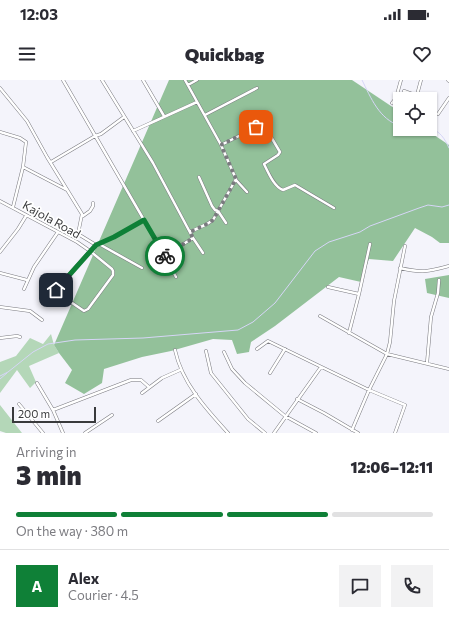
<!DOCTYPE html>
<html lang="en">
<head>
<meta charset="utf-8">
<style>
	:root { --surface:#fff; --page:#f2f2f3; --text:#2b2b33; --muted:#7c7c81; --line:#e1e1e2; --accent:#0f8037 }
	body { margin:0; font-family:Commissioner,sans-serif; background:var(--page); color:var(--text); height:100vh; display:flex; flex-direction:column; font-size:15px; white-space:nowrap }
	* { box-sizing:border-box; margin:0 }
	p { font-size:13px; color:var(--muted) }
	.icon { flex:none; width:22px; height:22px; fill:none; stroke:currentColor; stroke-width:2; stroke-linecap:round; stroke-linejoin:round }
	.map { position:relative; height:353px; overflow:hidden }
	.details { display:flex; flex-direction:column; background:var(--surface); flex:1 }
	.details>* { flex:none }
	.buttons { position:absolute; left:393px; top:12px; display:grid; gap:8px }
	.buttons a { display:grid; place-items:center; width:44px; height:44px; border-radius:0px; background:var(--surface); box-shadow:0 1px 3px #0004; font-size:20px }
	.scale { position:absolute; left:12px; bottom:10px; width:84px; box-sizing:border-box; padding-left:4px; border:2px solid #393a3c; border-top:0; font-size:11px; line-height:14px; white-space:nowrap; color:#393a3c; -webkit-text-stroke:3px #fff; paint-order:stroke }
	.pin { position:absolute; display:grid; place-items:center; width:34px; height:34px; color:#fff; margin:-17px; border-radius:8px; box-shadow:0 2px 6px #0006 }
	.courier { position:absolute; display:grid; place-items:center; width:40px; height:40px; margin:-20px; border:3px solid #0f8037; border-radius:50%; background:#fff; color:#222; box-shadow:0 1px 5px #0007 }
	.overview em { font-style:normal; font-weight:800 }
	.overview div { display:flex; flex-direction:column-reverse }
	.overview { display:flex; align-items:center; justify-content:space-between; height:68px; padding:0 16px }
	h1 { font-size:26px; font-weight:800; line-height:30px }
	.bar { display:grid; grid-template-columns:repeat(4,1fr); gap:6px 4px; align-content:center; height:48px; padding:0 16px }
	.bar i { height:5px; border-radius:3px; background:var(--line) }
	.bar .current { background:var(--accent) }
	.bar p { grid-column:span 4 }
	.line { display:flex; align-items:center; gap:10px; padding:0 16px; border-top:1px solid var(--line) }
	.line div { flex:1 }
	.round { display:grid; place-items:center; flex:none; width:42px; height:42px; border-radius:0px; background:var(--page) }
	.status { display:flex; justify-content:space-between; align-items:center; height:28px; padding:0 20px; background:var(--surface); direction:ltr }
	.status svg { height:11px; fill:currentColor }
	header { display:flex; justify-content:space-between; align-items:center; height:52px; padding:0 16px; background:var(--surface); font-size:18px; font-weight:800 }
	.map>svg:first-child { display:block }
	.green { fill:#b4d7b8 }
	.forest { fill:#93c19a }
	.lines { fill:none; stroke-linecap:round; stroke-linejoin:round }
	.stream { stroke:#d6d6f7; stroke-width:1 }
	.minor-casing { stroke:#7b7b81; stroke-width:3.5 }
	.minor { stroke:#fff; stroke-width:2.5 }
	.done { stroke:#7a7b7f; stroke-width:4; stroke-dasharray:0 7.2 }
	.route { stroke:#0f8037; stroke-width:5 }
	.labels { text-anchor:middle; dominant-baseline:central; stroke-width:3.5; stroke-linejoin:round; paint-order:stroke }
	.street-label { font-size:12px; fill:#393a3c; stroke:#fff }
</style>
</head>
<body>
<div class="status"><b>12:03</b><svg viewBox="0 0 49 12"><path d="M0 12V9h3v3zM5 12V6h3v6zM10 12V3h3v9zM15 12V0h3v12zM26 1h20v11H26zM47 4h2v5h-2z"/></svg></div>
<header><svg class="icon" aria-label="menu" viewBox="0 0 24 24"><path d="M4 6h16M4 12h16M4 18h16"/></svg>Quickbag<svg class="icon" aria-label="heart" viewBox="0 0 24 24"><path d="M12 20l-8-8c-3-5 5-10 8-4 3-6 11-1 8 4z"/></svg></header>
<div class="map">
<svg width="449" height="353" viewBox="0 0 449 353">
	<rect width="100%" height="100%" fill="#f4f4fb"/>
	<!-- green -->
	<path class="green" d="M51 254 54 265 59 273 29 286 36 302 30 308 17 290 0 313V282L16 276 30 258 43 264Z
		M0 325 22 353H6L0 351Z"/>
	<!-- forest -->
	<path class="forest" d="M169 0H352L400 32V49H425L449 65V163H440L432 157 415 148 393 181 369 179 361 202 339 197 275 246 251 262 249 272 237 274 232 260 213 259 171 271 142 277 104 289 102 303 84 314 65 303 72 290 59 273 54 265Z
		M449 195V218L427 213 425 199Z"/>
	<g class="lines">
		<!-- stream -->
		<path class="stream" d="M362 0C371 18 379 39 400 46
			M430 48C440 51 445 59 449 68
			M0 296 8 292 33 272 48 264 75 260 143 258 238 250 253 242 275 223 315 171 329 162 360 152 370 146 419 128 428 125 442 127 449 125
			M0 299 7 293"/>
		<!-- minor casing -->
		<g class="minor-casing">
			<path id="minor" d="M63 0 144 140 176 197
				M102 0 153 83 193 158 203 173
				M143 0 164 36
				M185 0 221 65 236 99 213 140 207 144 190 152
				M448 0 449 1
				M188 5 197 0
				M0 8 27 41 47 77 82 134 78 154 96 165
				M404 11 415 15H417L421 0
				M392 23 396 18 401 0
				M438 34 449 18
				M205 35 257 8
				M133 51 197 22
				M0 52 20 58 26 62 23 87 13 127
				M221 65 257 47 262 45H264L280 72 278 75 264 84C268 92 274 107 283 110L295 105 334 128
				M51 82 95 56 101 54 124 37
				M23 87 67 110
				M199 97 212 126 215 130 218 131 226 143
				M236 100 247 112
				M0 121 77 162 90 171 112 189 113 191V195L88 229 84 231 56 212V209L90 171 96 165 114 157 144 140
				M83 136 90 131 93 126V123
				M99 164 142 188
				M0 172 18 149 26 136
				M164 176 193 158
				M400 188C422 193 428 192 449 186
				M0 193 27 200
				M328 207 359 214
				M24 209 34 187 58 152
				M0 227 30 231 42 240
				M320 236 387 274 449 289
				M349 253 359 214 370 164
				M0 258 17 256 20 257
				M257 269 268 261 369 310 405 325 395 353
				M175 270C182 303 206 329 228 353
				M206 271 211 293 248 339 265 353
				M224 272 232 289 245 303 285 336 316 353
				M427 283 431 237 438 213 439 200
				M270 293 285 269
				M37 303 53 330 63 353
				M142 313 162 298 180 290
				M297 319 324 333 358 353
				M19 324 43 353
				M53 330 131 300H141L149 307
				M158 341 196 314
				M352 350 369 310 387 274 390 262 394 221 405 166
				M85 353 112 335
				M274 353 321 287"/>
		</g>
		<!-- minor -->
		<use href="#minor" class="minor"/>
	</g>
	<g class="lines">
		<!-- done -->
		<path class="done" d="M165 176 193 158 190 152 207 144 213 140 236 99 221 65 256 47"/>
		<!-- route -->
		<path class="route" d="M56 210 96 165 114 157 144 140 165 176"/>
	</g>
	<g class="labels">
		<!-- street labels -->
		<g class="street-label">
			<text transform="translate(52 139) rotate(29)">Kajola Road</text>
		</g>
	</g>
</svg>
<div class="buttons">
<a><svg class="icon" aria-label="locate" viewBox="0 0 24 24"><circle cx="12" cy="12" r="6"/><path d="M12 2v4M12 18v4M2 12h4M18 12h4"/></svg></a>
</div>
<div class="scale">200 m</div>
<div class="pin" style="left:256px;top:47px;background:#ea580c"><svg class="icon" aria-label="bag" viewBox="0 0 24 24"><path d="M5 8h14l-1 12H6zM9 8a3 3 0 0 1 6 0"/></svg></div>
<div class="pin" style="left:56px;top:210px;background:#1f2937"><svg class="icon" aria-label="home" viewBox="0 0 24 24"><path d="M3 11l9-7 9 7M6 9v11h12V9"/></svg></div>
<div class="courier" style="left:165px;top:176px"><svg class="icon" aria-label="bike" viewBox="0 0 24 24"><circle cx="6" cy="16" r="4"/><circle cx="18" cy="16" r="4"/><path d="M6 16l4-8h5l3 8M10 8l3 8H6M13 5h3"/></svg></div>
</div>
<section class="details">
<div class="overview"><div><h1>3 min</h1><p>Arriving in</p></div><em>12:06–12:11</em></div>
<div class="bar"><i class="current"></i><i class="current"></i><i class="current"></i><i></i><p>On the way · 380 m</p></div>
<div class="line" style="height:72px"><b class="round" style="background:var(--accent);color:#fff">A</b><div><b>Alex</b><p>Courier · 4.5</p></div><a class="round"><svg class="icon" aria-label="chat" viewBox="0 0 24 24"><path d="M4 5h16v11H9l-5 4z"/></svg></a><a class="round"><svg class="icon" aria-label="phone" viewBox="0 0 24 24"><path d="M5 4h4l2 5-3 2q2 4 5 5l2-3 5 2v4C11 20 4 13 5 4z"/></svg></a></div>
</section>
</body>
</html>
